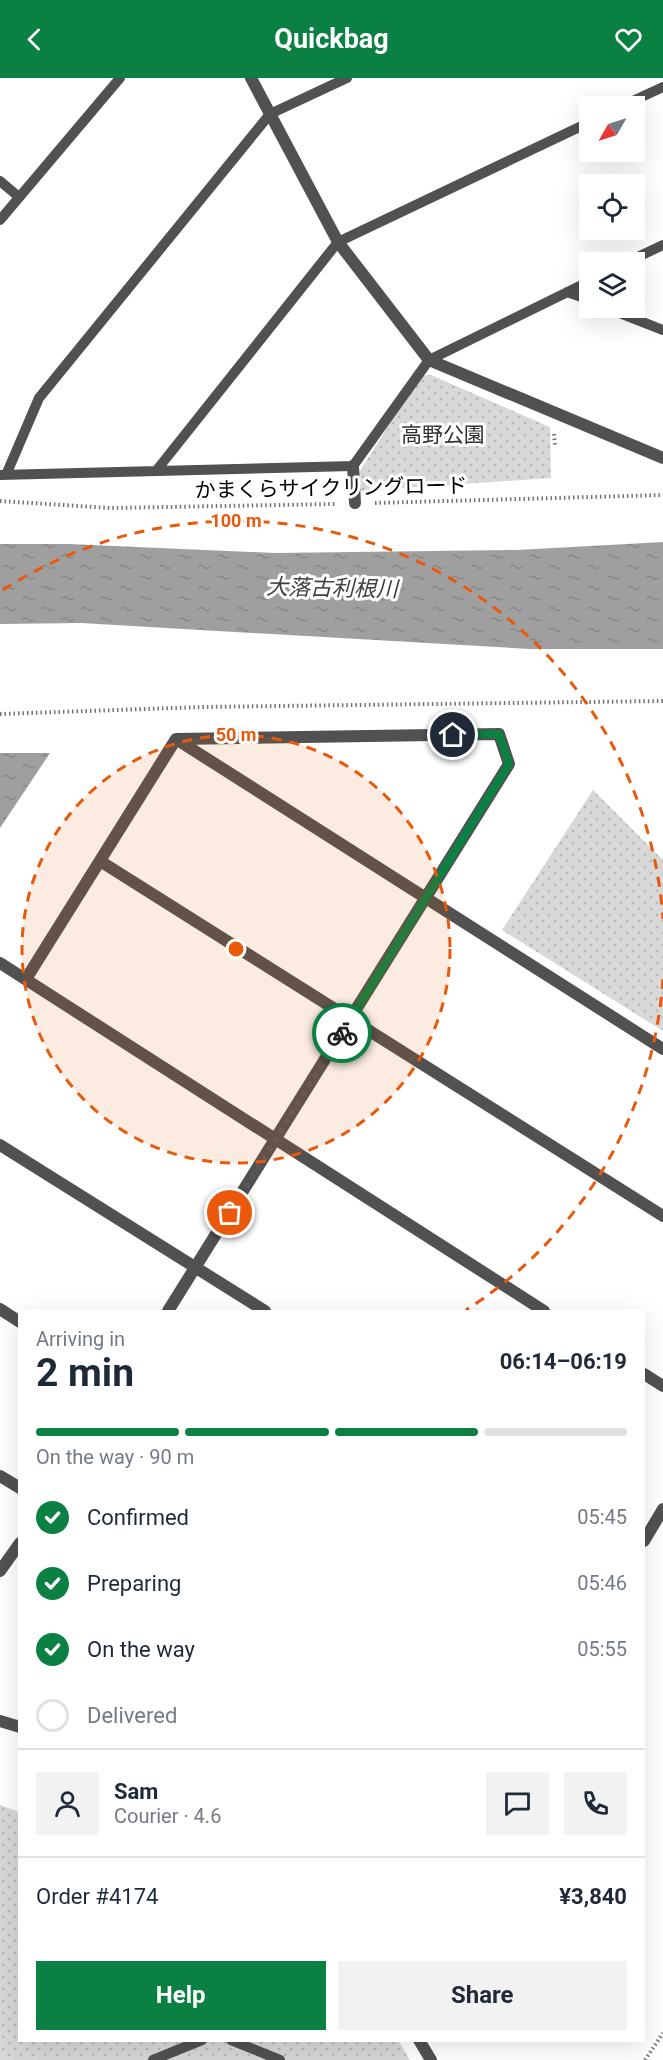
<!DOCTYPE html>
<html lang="en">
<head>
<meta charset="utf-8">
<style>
	:root { --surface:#fff; --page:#f2f2f3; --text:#1f2937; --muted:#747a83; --line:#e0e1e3; --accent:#0b8043 }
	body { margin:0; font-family:Roboto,"Noto Sans JP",sans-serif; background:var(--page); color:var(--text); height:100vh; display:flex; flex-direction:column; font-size:22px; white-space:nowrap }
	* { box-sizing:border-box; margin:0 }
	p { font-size:20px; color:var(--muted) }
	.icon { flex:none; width:33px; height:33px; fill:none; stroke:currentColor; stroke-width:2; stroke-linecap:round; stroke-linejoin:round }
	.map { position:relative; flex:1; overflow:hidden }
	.details { position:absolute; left:18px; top:1232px; width:627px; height:732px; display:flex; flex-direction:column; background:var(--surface); border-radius:0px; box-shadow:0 6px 24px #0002 }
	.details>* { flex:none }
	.needle { width:39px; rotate:231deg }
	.fabs { position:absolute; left:579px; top:18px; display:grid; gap:12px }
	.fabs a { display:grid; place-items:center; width:66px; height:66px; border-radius:0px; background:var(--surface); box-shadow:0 6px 24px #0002; font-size:30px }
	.pin { position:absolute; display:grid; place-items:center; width:51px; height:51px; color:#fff; margin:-26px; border:3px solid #fff; border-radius:50%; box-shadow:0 2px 6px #0007 }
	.courier { position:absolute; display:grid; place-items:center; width:60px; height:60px; margin:-30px; border:4px solid #0b8043; border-radius:50%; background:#fff; color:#222; box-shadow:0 2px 8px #0007 }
	.summary em { font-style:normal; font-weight:700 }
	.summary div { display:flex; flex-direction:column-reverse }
	.summary { display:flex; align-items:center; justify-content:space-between; height:102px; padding:0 18px }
	h1 { font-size:39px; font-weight:700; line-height:45px }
	.bar { display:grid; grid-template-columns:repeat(4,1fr); gap:9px 6px; align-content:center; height:72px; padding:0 18px }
	.bar i { height:8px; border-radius:4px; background:var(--line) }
	.bar .selected { background:var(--accent) }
	.bar p { grid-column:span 4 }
	.line { display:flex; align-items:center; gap:15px; padding:0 18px; border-top:2px solid var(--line) }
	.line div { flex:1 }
	.round { display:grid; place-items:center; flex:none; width:63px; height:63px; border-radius:0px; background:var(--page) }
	ol { padding:0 18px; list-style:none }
	li { display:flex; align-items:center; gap:18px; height:66px }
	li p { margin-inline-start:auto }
	li .icon { padding:6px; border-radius:50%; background:var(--accent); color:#fff; stroke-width:4 }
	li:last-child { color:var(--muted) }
	li i { width:33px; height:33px; border:3px solid var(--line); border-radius:50% }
	.action { display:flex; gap:12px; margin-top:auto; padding:12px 18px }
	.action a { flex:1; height:69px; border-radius:0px; background:var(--accent); color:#fff; font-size:24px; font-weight:700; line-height:69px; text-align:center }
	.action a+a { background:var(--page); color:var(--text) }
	header { display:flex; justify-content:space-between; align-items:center; height:78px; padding:0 18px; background:var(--accent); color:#fff; font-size:27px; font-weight:700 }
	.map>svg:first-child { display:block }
	.park { fill:url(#park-dots) }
	.water { fill:url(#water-ripples) }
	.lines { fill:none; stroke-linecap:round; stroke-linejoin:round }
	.path { stroke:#737373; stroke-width:4; stroke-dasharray:1.5 3; stroke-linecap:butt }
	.service { stroke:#515151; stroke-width:10 }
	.minor { stroke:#515151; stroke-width:12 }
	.done { stroke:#595959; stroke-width:6; stroke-dasharray:0 10.8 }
	.route { stroke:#0b8043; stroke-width:8 }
	.ring { fill:none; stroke:#e8590c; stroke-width:3; stroke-dasharray:10 8 }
	.labels { text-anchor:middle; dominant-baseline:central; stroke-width:6; stroke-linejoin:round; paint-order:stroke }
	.park-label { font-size:21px; fill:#2f2f2f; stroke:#fff }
	.street-label { font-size:21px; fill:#000; stroke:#fff }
	.water-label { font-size:22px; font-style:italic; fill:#404040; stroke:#fff }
	.centre { fill:#e8590c; stroke:#fff; stroke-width:3 }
	.ring-label { font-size:18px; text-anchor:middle; font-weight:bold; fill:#e8590c; stroke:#fff; stroke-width:6; stroke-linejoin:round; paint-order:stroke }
</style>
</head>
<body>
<header><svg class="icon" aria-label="back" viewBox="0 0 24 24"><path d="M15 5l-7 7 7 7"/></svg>Quickbag<svg class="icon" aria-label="heart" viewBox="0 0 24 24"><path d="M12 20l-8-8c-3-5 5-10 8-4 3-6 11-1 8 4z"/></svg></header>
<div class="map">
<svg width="663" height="1982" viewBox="0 0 663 1982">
	<defs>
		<pattern id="park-dots" width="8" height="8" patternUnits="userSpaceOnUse" patternTransform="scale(1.5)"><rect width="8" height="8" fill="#d8d8d8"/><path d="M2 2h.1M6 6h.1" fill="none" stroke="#b8b8b8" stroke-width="1.8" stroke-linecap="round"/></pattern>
		<pattern id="water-ripples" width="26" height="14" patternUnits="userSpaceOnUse" patternTransform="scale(1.5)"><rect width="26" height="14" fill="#9f9f9f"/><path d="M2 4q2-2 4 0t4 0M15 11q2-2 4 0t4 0" fill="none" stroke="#878787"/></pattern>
	</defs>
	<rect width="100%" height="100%" fill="#fff"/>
	<!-- park -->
	<path class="park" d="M431 297 550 349 551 400 360 413 358 396 420 298Z
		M593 712 663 782V953L502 852Z
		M0 1727 19 1734 20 1962H398L410 1982H0Z"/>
	<!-- water -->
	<path class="water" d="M663 464V571H530L81 545 0 546V466H69L275 475 517 472Z
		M0 675H50L0 750Z"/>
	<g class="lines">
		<!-- path -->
		<path class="path" d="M554 356 555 367
			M0 423 110 430 335 426
			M375 425 663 417
			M0 636 203 629 663 623
			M645 1982 663 1955"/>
		<!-- service -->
		<path class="service" d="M622 28 663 9
			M0 103 19 119
			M0 142 120 0
			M627 184 663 167
			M567 214 590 222
			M607 230 663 252
			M156 393 338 164 590 44
			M0 397 353 388 429 282 590 203
			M6 397 39 320 270 36 347 0
			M231 1962 280 1982
			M153 1982 202 1962"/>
		<!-- minor -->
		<path class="minor" d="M251 0 338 164 429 282 663 380
			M353 388 355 425
			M100 783 663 1138
			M0 885 544 1233
			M26 901 176 661 663 971
			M0 1067 265 1233
			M0 1231 20 1244
			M168 1233 509 686 499 656 176 661
			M644 1296 663 1308
			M0 1398 20 1410
			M644 1463 663 1431
			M0 1493 20 1465
			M0 1643 20 1649
			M419 1962 431 1982"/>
	</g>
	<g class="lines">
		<!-- done -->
		<path class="done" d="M230 1135 342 955"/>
		<!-- route -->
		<path class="route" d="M342 955 509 686 499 656 453 657"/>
	</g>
	<!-- distance rings -->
	<circle cx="236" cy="871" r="214" fill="#e8590c" fill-opacity=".12"/>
	<g class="ring">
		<circle cx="236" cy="871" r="214"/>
		<path d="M663 901A428 428 0 0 1 466 1232M3 512A428 428 0 0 1 663 841"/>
	</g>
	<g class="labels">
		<!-- park labels -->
		<g class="park-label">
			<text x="443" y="357">高野公園</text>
		</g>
		<!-- street labels -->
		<g class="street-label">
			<text transform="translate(331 410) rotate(-1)">かまくらサイクリングロード</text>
		</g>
		<!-- water labels -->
		<g class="water-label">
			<text transform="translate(332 510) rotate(1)">大落古利根川</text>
		</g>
	</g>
	<circle cx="236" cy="871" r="9" class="centre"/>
	<g class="ring-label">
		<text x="236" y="449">100 m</text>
		<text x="236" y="663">50 m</text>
	</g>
</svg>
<div class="fabs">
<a><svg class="needle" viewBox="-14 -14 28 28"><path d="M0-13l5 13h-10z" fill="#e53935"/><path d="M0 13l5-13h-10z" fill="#747a83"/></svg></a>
<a><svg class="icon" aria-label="locate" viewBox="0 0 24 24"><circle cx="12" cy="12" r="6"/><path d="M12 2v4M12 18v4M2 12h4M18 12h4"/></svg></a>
<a><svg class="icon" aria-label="layers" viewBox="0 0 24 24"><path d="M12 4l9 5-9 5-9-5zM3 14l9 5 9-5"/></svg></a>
</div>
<div class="pin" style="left:230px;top:1135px;background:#ea580c"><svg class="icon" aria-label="bag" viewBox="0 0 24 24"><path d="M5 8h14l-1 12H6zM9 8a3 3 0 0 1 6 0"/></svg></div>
<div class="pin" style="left:453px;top:657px;background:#1f2937"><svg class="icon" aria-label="home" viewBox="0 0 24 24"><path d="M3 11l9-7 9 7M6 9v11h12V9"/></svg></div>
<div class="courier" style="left:342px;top:955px"><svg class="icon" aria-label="bike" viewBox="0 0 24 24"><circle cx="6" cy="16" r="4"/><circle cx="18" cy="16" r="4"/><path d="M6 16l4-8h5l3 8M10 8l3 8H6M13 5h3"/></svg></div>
<section class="details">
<div class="summary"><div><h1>2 min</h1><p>Arriving in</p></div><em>06:14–06:19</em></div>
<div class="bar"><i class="selected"></i><i class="selected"></i><i class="selected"></i><i></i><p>On the way · 90 m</p></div>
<ol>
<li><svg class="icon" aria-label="check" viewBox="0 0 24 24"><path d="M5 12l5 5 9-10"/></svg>Confirmed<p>05:45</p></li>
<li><svg class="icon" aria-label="check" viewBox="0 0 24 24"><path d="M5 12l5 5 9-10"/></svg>Preparing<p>05:46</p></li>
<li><svg class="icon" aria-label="check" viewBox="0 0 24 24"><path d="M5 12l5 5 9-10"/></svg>On the way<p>05:55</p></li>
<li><i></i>Delivered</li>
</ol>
<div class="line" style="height:108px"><a class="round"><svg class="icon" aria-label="person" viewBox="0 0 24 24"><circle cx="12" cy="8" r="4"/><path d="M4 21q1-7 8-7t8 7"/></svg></a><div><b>Sam</b><p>Courier · 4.6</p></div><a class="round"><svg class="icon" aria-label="chat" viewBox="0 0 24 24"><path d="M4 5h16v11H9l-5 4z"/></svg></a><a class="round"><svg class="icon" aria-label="phone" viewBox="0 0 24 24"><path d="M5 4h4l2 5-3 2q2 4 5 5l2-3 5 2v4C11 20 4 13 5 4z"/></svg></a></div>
<div class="line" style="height:78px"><div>Order #4174</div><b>¥3,840</b></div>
<div class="action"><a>Help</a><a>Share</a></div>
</section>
</div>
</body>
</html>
